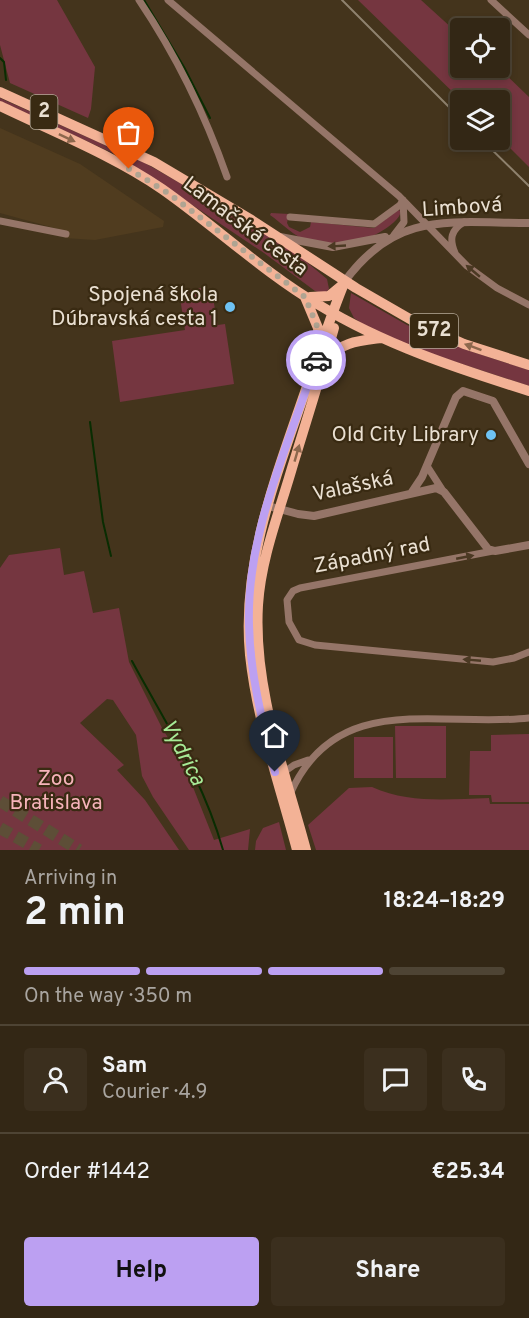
<!DOCTYPE html>
<html lang="en">
<head>
<meta charset="utf-8">
<style>
	:root { --surface:#332715; --page:#3b2f1e; --text:#f1f3f6; --muted:#a9a5a0; --line:#4e4434; --accent:#bca0f2 }
	body { margin:0; font-family:Overpass,sans-serif; background:var(--page); color:var(--text); height:100vh; display:flex; flex-direction:column; font-size:22px; white-space:nowrap }
	* { box-sizing:border-box; margin:0 }
	p { font-size:20px; color:var(--muted) }
	.icon { flex:none; width:33px; height:33px; fill:none; stroke:currentColor; stroke-width:2; stroke-linecap:round; stroke-linejoin:round }
	.map { position:relative; height:850px; overflow:hidden }
	.drawer { display:flex; flex-direction:column; background:var(--surface); flex:1 }
	.drawer>* { flex:none }
	.tools { position:absolute; left:450px; top:18px; display:grid; gap:12px }
	.tools a { display:grid; place-items:center; width:60px; height:60px; border-radius:6px; background:var(--surface); box-shadow:0 3px 9px #0003,0 0 0 2px var(--line); font-size:30px }
	.pin { position:absolute; display:grid; place-items:center; width:51px; height:51px; color:#fff; margin:-62px -26px; border-radius:50% 50% 50% 0; rotate:-45deg; box-shadow:0 0 6px #0007 }
	.pin .icon { rotate:45deg }
	.courier { position:absolute; display:grid; place-items:center; width:60px; height:60px; margin:-30px; border:4px solid #bca0f2; border-radius:50%; background:#fff; color:#222; box-shadow:0 2px 8px #0007 }
	.head em { font-style:normal; font-weight:700 }
	.head div { display:flex; flex-direction:column-reverse }
	.head { display:flex; align-items:center; justify-content:space-between; height:102px; padding:0 24px }
	h1 { font-size:39px; font-weight:700; line-height:45px }
	.bar { display:grid; grid-template-columns:repeat(4,1fr); gap:9px 6px; align-content:center; height:72px; padding:0 24px }
	.bar i { height:8px; border-radius:4px; background:var(--line) }
	.bar .selected { background:var(--accent) }
	.bar p { grid-column:span 4 }
	.line { display:flex; align-items:center; gap:15px; padding:0 24px; border-top:2px solid var(--line) }
	.line div { flex:1 }
	.round { display:grid; place-items:center; flex:none; width:63px; height:63px; border-radius:6px; background:var(--page) }
	.primary-button { display:flex; gap:12px; margin-top:auto; padding:12px 24px }
	.primary-button a { flex:1; height:69px; border-radius:6px; background:var(--accent); color:#111; font-size:24px; font-weight:700; line-height:69px; text-align:center }
	.primary-button a+a { background:var(--page); color:var(--text) }
	.map>svg:first-child { display:block }
	.built { fill:#503c1f }
	.green { fill:#753640 }
	.lines { fill:none; stroke-linecap:round; stroke-linejoin:round }
	.stream { stroke:#092d02; stroke-width:2 }
	.motorway-tunnel { stroke:#5d4e37; stroke-width:12; stroke-dasharray:12 6; stroke-linecap:butt }
	.minor { stroke:#957568; stroke-width:7 }
	.tertiary { stroke:#957568; stroke-width:8 }
	.primary { stroke:#f3b296; stroke-width:10 }
	.rail { stroke:#8f826e; stroke-width:2 }
	.oneway { fill:#8d674d }
	.oneway2 { fill:#4b3923 }
	.done { stroke:#b0a492; stroke-width:6; stroke-dasharray:0 10.8 }
	.route { stroke:#bca0f2; stroke-width:8 }
	.poi-dot { fill:#6ec2f3; stroke:#392a12; stroke-width:2 }
	.labels { text-anchor:middle; dominant-baseline:central; stroke-width:4.5; stroke-linejoin:round; paint-order:stroke }
	.shield { fill:#392a12; stroke:#b5a998; stroke-width:1.5 }
	.shield-label { font-size:20px; font-weight:bold; fill:#eae0d2 }
	.street-label { font-size:21px; fill:#eae0d2; stroke:#392a12 }
	.poi-label { font-size:21px; fill:#eae0d2; stroke:#392a12; text-anchor:end }
	.park-label { font-size:21px; fill:#f6b3ba; stroke:#392a12 }
	.water-label { font-size:22px; font-style:italic; fill:#a7eb97; stroke:#392a12 }
</style>
</head>
<body>
<div class="map">
<svg width="529" height="850" viewBox="0 0 529 850">
	<rect width="100%" height="100%" fill="#44341c"/>
	<!-- built -->
	<path class="built" d="M0 128 80 164 164 221 163 227 95 240 65 238 58 229 0 213Z"/>
	<!-- green -->
	<path class="green" d="M0 0H57L95 67 91 109 88 118 10 83 0 45Z
		M358 0H421L454 30 450 34 460 44V68H485L491 73 499 68 529 97V167L500 138V100H461Z
		M0 98 145 163 251 224 297 254 327 279 329 289 324 294 315 291 264 253 119 156 0 101Z
		M398 210 401 211C399 226 362 243 347 244 337 245 319 244 309 241 294 237 282 223 270 215L271 213 289 214 287 223 289 227 300 232 310 227 311 222 374 228Z
		M201 288 202 295 212 293 218 325 225 324 234 384 120 402 112 341 185 330 179 291Z
		M351 293 407 325 470 351 529 370V386L410 347 364 325 354 318 349 308Z
		M60 548 64 575 84 571 93 613 119 608 129 662 162 728 183 762 214 840 250 829 248 850H189L153 797 142 776 136 735 113 700 107 699 80 723 124 765 117 770 145 800 179 850H0V568L9 555Z
		M395 726H446V778H396Z
		M529 734V802H492L491 795H469L470 751H491V735Z
		M354 737H393V778H354Z
		M372 787C410 804 449 799 489 798L490 804H529V850H316L308 825 349 788Z
		M279 822 286 850H255L256 841 263 828Z"/>
	<g class="lines">
		<!-- stream -->
		<path class="stream" d="M144 0 184 67 210 118
			M0 58 4 62 6 80
			M90 422 103 522 111 556
			M132 661C166 724 203 779 223 850"/>
		<!-- motorway-tunnel -->
		<path class="motorway-tunnel" d="M0 801 79 850
			M0 828 39 850"/>
		<!-- minor -->
		<path class="minor" d="M139 0C176 55 205 114 227 177
			M168 0 399 196 467 266 497 288 529 305
			M491 0 529 35
			M290 217 374 224 400 205 403 200
			M0 221 66 234
			M394 235 404 222 403 200
			M455 253C449 239 451 230 464 222
			M427 466 443 491
			M493 551 300 588 293 591 287 600 289 622 299 640 315 645 493 662 514 658 529 652
			M284 772 294 765 308 760
			M291 792C338 689 441 728 529 718"/>
		<!-- tertiary -->
		<path class="tertiary" d="M280 237 333 247 385 237
			M345 281C397 210 451 223 529 223
			M412 492 422 477 456 397 463 391 493 401 529 464
			M268 506 298 514 314 516 436 488 444 492 488 549 495 551 529 545"/>
		<!-- primary -->
		<path class="primary" d="M0 92 154 162 250 219 356 288 415 322 464 344 529 365
			M0 106C54 132 112 155 162 189 215 226 263 272 319 305 385 345 456 368 529 391
			M305 297 318 328 319 341
			M310 297 329 296 341 286
			M326 360C341 342 358 341 381 338
			M297 850C280 786 257 721 250 655 241 563 277 474 306 389 319 353 330 317 345 281
			M306 850C285 771 253 689 258 605 261 558 279 513 292 468 306 422 321 375 334 328"/>
		<!-- rail -->
		<path class="rail" d="M342 0 460 118
			M482 140 529 186"/>
	</g>
	<!-- one-way arrows -->
	<defs><path id="oneway-solid" d="M-6-.8H1V-3.2L6.5 0L1 3.2V.8H-6Z" transform="scale(1.5)"/></defs>
	<g class="oneway">
		<use href="#oneway-solid" transform="translate(67 138) rotate(25)"/>
		<use href="#oneway-solid" transform="translate(473 347) rotate(-160)"/>
		<use href="#oneway-solid" transform="translate(297 453) rotate(-74)"/>
	</g>
	<g class="oneway2">
		<use href="#oneway-solid" transform="translate(337 246) rotate(177)"/>
		<use href="#oneway-solid" transform="translate(473 271) rotate(-140)"/>
		<use href="#oneway-solid" transform="translate(465 557) rotate(-11)"/>
		<use href="#oneway-solid" transform="translate(472 660) rotate(-175)"/>
	</g>
	<g class="lines">
		<!-- done -->
		<path class="done" d="M129 169 168 193 305 297 319 331 316 360"/>
		<!-- route -->
		<path class="route" d="M275 772C263 724 250 675 249 625 246 533 289 445 316 360"/>
	</g>
	<!-- markers -->
	<g class="poi-dot">
		<circle cx="230" cy="307" r="6"/>
		<circle cx="491" cy="435" r="6"/>
	</g>
	<g class="labels">
		<!-- shield labels -->
		<g class="shield">
			<rect x="30.5" y="95" width="27" height="34" rx="4.5"/>
			<rect x="410" y="314" width="48" height="34" rx="4.5"/>
		</g>
		<g class="shield-label">
			<text x="44" y="112">2</text>
			<text x="434" y="331">572</text>
		</g>
		<!-- street labels -->
		<g class="street-label">
			<text transform="translate(462 208) rotate(-4)">Limbová</text>
			<text transform="translate(245 227) rotate(37)">Lamačská cesta</text>
			<text transform="translate(353 487) rotate(-12)">Valašská</text>
			<text transform="translate(372 556) rotate(-11)">Západný rad</text>
		</g>
		<!-- poi labels -->
		<g class="poi-label">
			<text x="218" y="295">Spojená škola<tspan x="218" dy="24">Dúbravská cesta 1</tspan></text>
			<text x="479" y="435">Old City Library</text>
		</g>
		<!-- park labels -->
		<g class="park-label">
			<text x="56" y="779">Zoo<tspan x="56" dy="24">Bratislava</tspan></text>
		</g>
		<!-- water labels -->
		<g class="water-label">
			<text transform="translate(182 753) rotate(62)">Vydrica</text>
		</g>
	</g>
</svg>
<div class="tools">
<a><svg class="icon" aria-label="locate" viewBox="0 0 24 24"><circle cx="12" cy="12" r="6"/><path d="M12 2v4M12 18v4M2 12h4M18 12h4"/></svg></a>
<a><svg class="icon" aria-label="layers" viewBox="0 0 24 24"><path d="M12 4l9 5-9 5-9-5zM3 14l9 5 9-5"/></svg></a>
</div>
<div class="pin" style="left:129px;top:169px;background:#ea580c"><svg class="icon" aria-label="bag" viewBox="0 0 24 24"><path d="M5 8h14l-1 12H6zM9 8a3 3 0 0 1 6 0"/></svg></div>
<div class="pin" style="left:275px;top:772px;background:#1f2937"><svg class="icon" aria-label="home" viewBox="0 0 24 24"><path d="M3 11l9-7 9 7M6 9v11h12V9"/></svg></div>
<div class="courier" style="left:316px;top:360px"><svg class="icon" aria-label="car" viewBox="0 0 24 24"><path d="M5 17H2v-5l4-1 3-4h7l3 4 3 1v5h-3M9 17h6M6 11h13"/><circle cx="7" cy="17" r="2"/><circle cx="17" cy="17" r="2"/></svg></div>
</div>
<section class="drawer">
<div class="head"><div><h1>2 min</h1><p>Arriving in</p></div><em>18:24–18:29</em></div>
<div class="bar"><i class="selected"></i><i class="selected"></i><i class="selected"></i><i></i><p>On the way · 350 m</p></div>
<div class="line" style="height:108px"><a class="round"><svg class="icon" aria-label="person" viewBox="0 0 24 24"><circle cx="12" cy="8" r="4"/><path d="M4 21q1-7 8-7t8 7"/></svg></a><div><b>Sam</b><p>Courier · 4.9</p></div><a class="round"><svg class="icon" aria-label="chat" viewBox="0 0 24 24"><path d="M4 5h16v11H9l-5 4z"/></svg></a><a class="round"><svg class="icon" aria-label="phone" viewBox="0 0 24 24"><path d="M5 4h4l2 5-3 2q2 4 5 5l2-3 5 2v4C11 20 4 13 5 4z"/></svg></a></div>
<div class="line" style="height:78px"><div>Order #1442</div><b>€25.34</b></div>
<div class="primary-button"><a>Help</a><a>Share</a></div>
</section>
</body>
</html>
